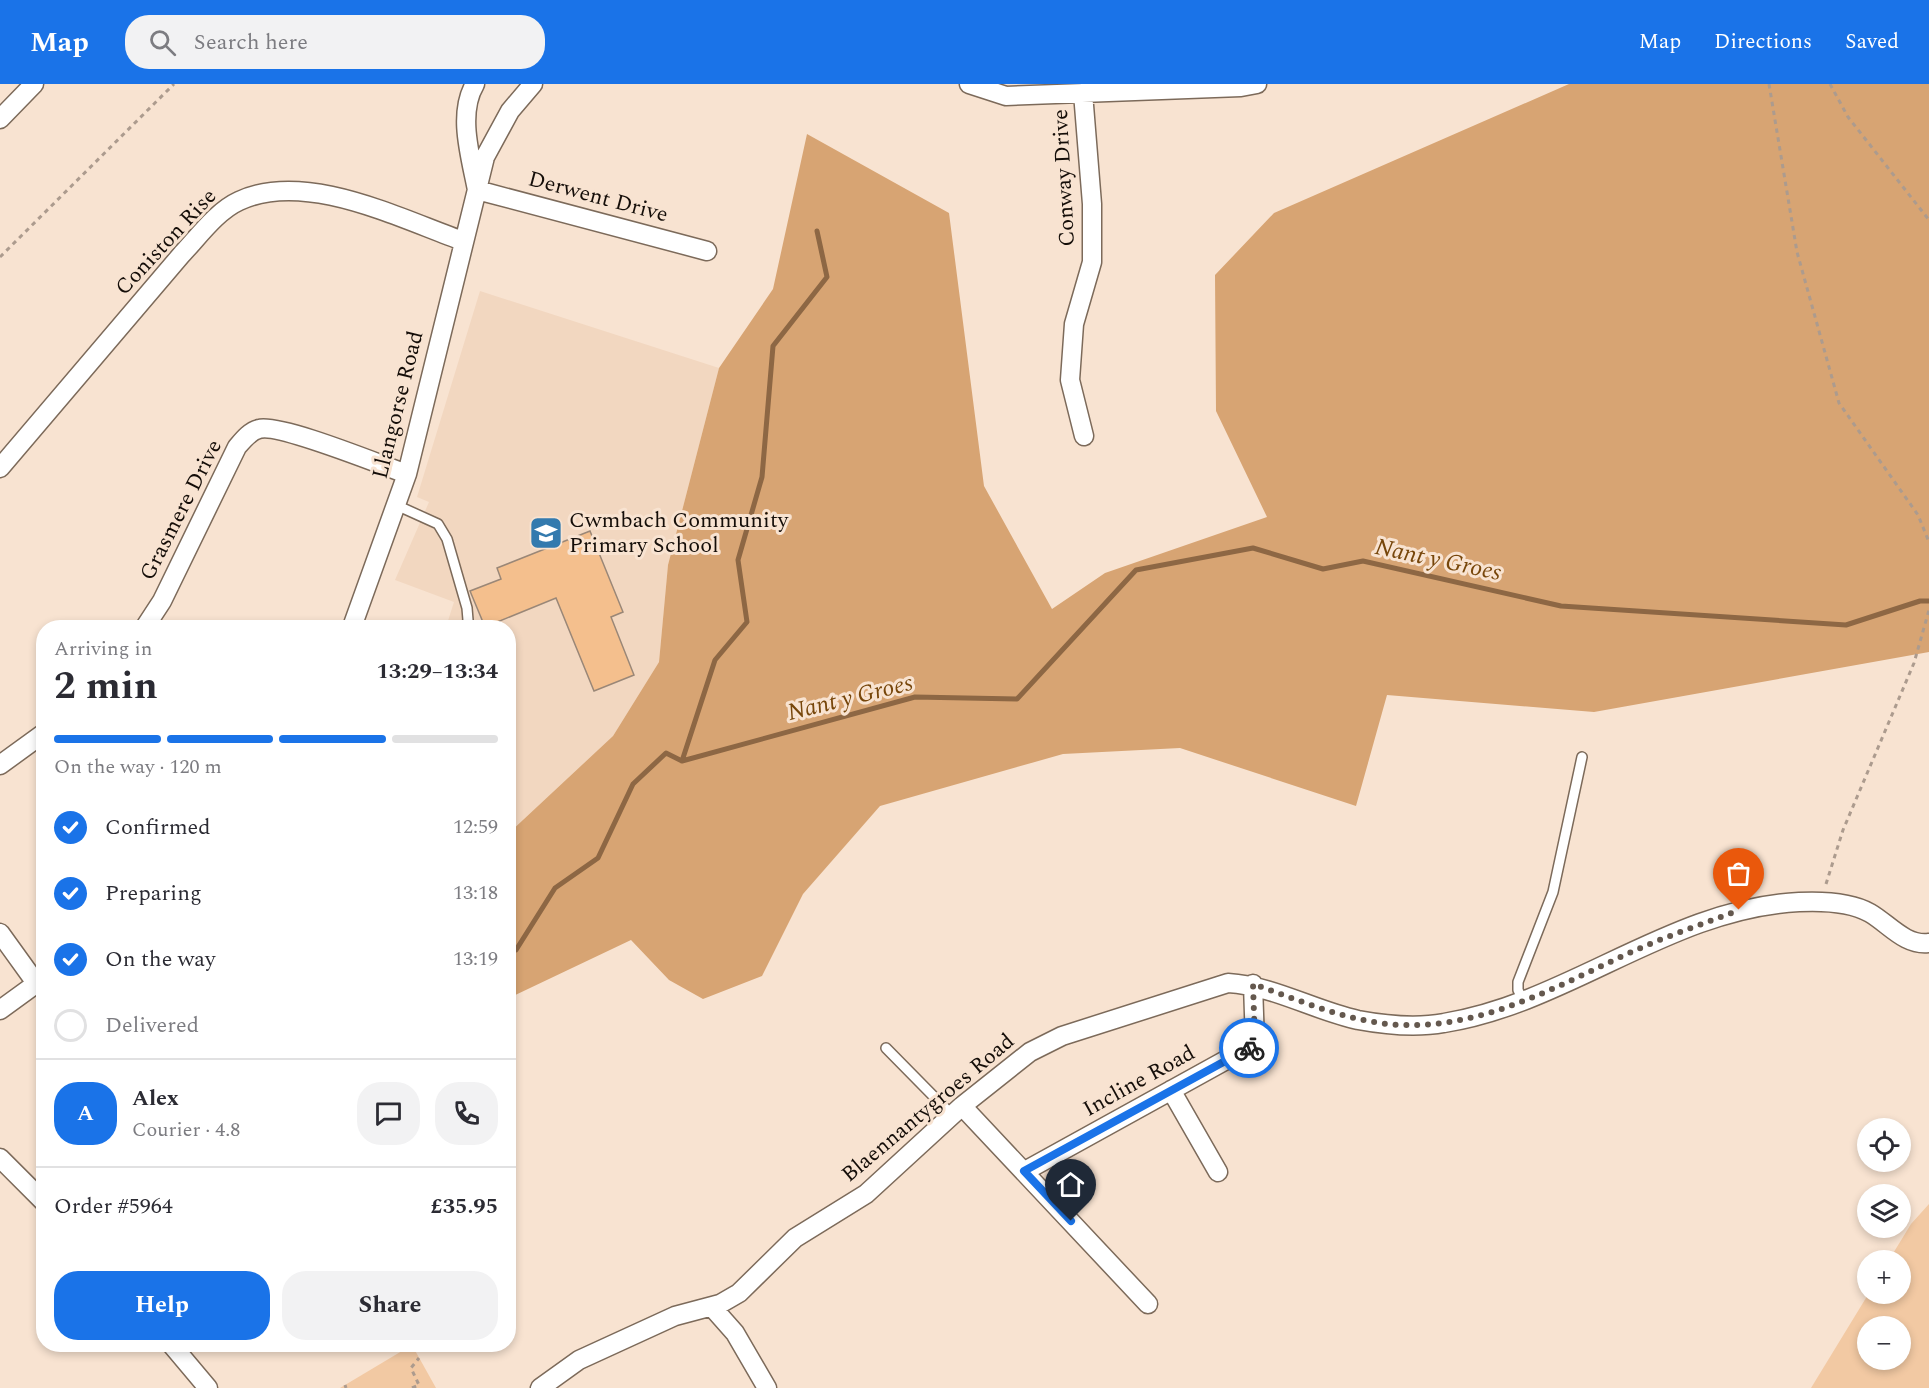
<!DOCTYPE html>
<html lang="en">
<head>
<meta charset="utf-8">
<style>
	:root { --surface:#fff; --page:#f2f2f3; --text:#2b2b33; --muted:#7c7c81; --line:#e1e1e2; --accent:#1a73e8 }
	body { margin:0; font-family:Spectral,serif; background:var(--page); color:var(--text); height:100vh; display:flex; flex-direction:column; font-size:22px; white-space:nowrap }
	* { box-sizing:border-box; margin:0 }
	p { font-size:20px; color:var(--muted) }
	.icon { flex:none; width:33px; height:33px; fill:none; stroke:currentColor; stroke-width:2; stroke-linecap:round; stroke-linejoin:round }
	.map { position:relative; flex:1; overflow:hidden }
	.details { position:absolute; left:36px; top:536px; width:480px; height:732px; display:flex; flex-direction:column; background:var(--surface); border-radius:24px; box-shadow:0 3px 9px #0003 }
	.details>* { flex:none }
	.tools { position:absolute; left:1857px; top:1034px; display:grid; gap:12px }
	.tools a { display:grid; place-items:center; width:54px; height:54px; border-radius:50%; background:var(--surface); box-shadow:0 3px 9px #0003; font-size:30px }
	.pin { position:absolute; display:grid; place-items:center; width:51px; height:51px; color:#fff; margin:-62px -26px; border-radius:50% 50% 50% 0; rotate:-45deg; box-shadow:0 0 6px #0007 }
	.pin .icon { rotate:45deg }
	.courier { position:absolute; display:grid; place-items:center; width:60px; height:60px; margin:-30px; border:4px solid #1a73e8; border-radius:50%; background:#fff; color:#222; box-shadow:0 2px 8px #0007 }
	.summary em { font-style:normal; font-weight:700 }
	.summary div { display:flex; flex-direction:column-reverse }
	.summary { display:flex; align-items:center; justify-content:space-between; height:102px; padding:0 18px }
	h1 { font-size:39px; font-weight:700; line-height:45px }
	.bar { display:grid; grid-template-columns:repeat(4,1fr); gap:9px 6px; align-content:center; height:72px; padding:0 18px }
	.bar i { height:8px; border-radius:4px; background:var(--line) }
	.bar .selected { background:var(--accent) }
	.bar p { grid-column:span 4 }
	.line { display:flex; align-items:center; gap:15px; padding:0 18px; border-top:2px solid var(--line) }
	.line div { flex:1 }
	.round { display:grid; place-items:center; flex:none; width:63px; height:63px; border-radius:24px; background:var(--page) }
	ol { padding:0 18px; list-style:none }
	li { display:flex; align-items:center; gap:18px; height:66px }
	li p { margin-inline-start:auto }
	li .icon { padding:6px; border-radius:50%; background:var(--accent); color:#fff; stroke-width:4 }
	li:last-child { color:var(--muted) }
	li i { width:33px; height:33px; border:3px solid var(--line); border-radius:50% }
	.primary-button { display:flex; gap:12px; margin-top:auto; padding:12px 18px }
	.primary-button a { flex:1; height:69px; border-radius:24px; background:var(--accent); color:#fff; font-size:24px; font-weight:700; line-height:69px; text-align:center }
	.primary-button a+a { background:var(--page); color:var(--text) }
	header { display:flex; align-items:center; gap:36px; box-sizing:border-box; height:84px; padding:0 30px; background:var(--accent); color:#fff }
	header strong { font-size:28px }
	nav { display:flex; gap:33px; margin-inline-start:auto; font-size:21px }
	.search { width:420px; height:54px; background:var(--page); display:flex; align-items:center; gap:15px; box-sizing:border-box; padding:0 21px; border-radius:24px; color:var(--muted); font-size:22px }
	.map>svg:first-child { display:block }
	.built { fill:#f2d7c0 }
	.green { fill:#f2c9a3; fill-rule:evenodd }
	.forest { fill:#d7a473 }
	.lines { fill:none; stroke-linecap:round; stroke-linejoin:round }
	.stream { stroke:#8d6744; stroke-width:5 }
	.building { fill:#f4bf8d; stroke:#9a8777; stroke-width:1.5 }
	.service-casing { stroke:#7c6a5a; stroke-width:12 }
	.minor-casing { stroke:#7c6a5a; stroke-width:21 }
	.path { stroke:#ac9b8e; stroke-width:3; stroke-dasharray:4.5 4.5; stroke-linecap:butt }
	.service { stroke:#fff; stroke-width:9 }
	.minor { stroke:#fff; stroke-width:18 }
	.done { stroke:#64584e; stroke-width:6; stroke-dasharray:0 10.8 }
	.route { stroke:#1a73e8; stroke-width:8 }
	.labels { text-anchor:middle; dominant-baseline:central; stroke-width:6; stroke-linejoin:round; paint-order:stroke }
	.street-label { font-size:22px; fill:#140d08; stroke:#f8e3d1 }
	.poi-label { font-size:22px; fill:#140d08; stroke:#f8e3d1; text-anchor:start }
	.water-label { font-size:24px; font-style:italic; fill:#77460a; stroke:#f8e3d1 }
</style>
</head>
<body>
<header>
<strong>Map</strong>
<div class="search"><svg class="icon" aria-label="search" viewBox="0 0 24 24"><circle cx="10" cy="10" r="6"/><path d="M15 15l6 6"/></svg>Search here</div>
<nav><a>Map</a><a>Directions</a><a>Saved</a></nav>
</header>
<div class="map">
<svg width="1929" height="1304" viewBox="0 0 1929 1304">
	<rect width="100%" height="100%" fill="#f8e3d1"/>
	<!-- built -->
	<path class="built" d="M480 207 719 284 668 481 659 578 613 652 509 749 508 543H446L454 518 395 496 429 418 417 413Z"/>
	<!-- green -->
	<path class="green" d="M1929 1120V1304H1811L1869 1209H1900V1176H1889L1911 1140ZM1868 1242H1900V1275H1868Z
		M412 1261 436 1304H340L345 1301Z"/>
	<!-- forest -->
	<path class="forest" d="M1569 0H1929V568L1594 628 1387 611 1356 722 1180 664 1063 670 880 722 803 810 762 892 703 915 669 896 631 856 509 914V749L613 652 659 578 668 481 719 284 773 205 807 50 949 129 984 402 1052 525 1105 489 1267 433 1216 327 1215 191 1274 129Z"/>
	<g class="lines">
		<!-- stream -->
		<path class="stream" d="M682 677 915 613 1017 615 1136 486 1253 464 1323 485 1363 477 1561 522 1846 541 1920 517H1929
			M508 866H516L555 804 598 774 633 700 666 669 682 677 715 576 747 538 738 476 762 393 773 262 827 193 817 147"/>
	</g>
	<!-- building -->
	<path class="building" d="M590 447 623 528 611 533 634 591 594 607 556 514 485 543 470 507 501 495 497 484Z"/>
	<g class="lines">
		<!-- service casing -->
		<g class="service-casing">
			<path id="service" d="M396 421 438 440 447 455 467 524 468 536 466 543
				M1524 918 1518 906V898L1553 808 1582 673
				M886 964 952 1031"/>
		</g>
		<!-- minor casing -->
		<g class="minor-casing">
			<path id="minor" d="M475 0C457 30 471 74 477 106L707 167
				M969 0 1006 12 1241 3 1257 0
				M1083 9 1092 120V178L1074 240 1070 296 1084 352
				M0 35 34 0
				M0 384 182 170C199 152 217 127 239 117 305 86 398 134 463 157
				M145 543 162 517 237 363C243 356 250 347 259 345 279 339 381 381 407 390
				M352 543 407 390 485 73 510 27 533 0
				M0 681 44 649
				M0 849 36 899
				M0 926 44 894
				M1171 1006 1218 1088
				M962 1022 1148 1220
				M0 1074 44 1118
				M1025 1087 1255 960 1253 900
				M712 1223 735 1249 767 1304
				M171 1260 208 1304
				M540 1304 579 1276 675 1232 720 1220 739 1209 795 1154 866 1110 962 1022 1030 968 1062 952 1228 899C1274 902 1313 926 1358 936 1385 941 1417 944 1444 939 1569 919 1671 824 1799 818 1821 817 1851 818 1870 829 1889 840 1905 862 1929 859"/>
		</g>
		<!-- path -->
		<path class="path" d="M1769 0 1797 168 1839 319 1918 431 1929 458
			M1830 0 1848 33 1929 136
			M0 173 174 0
			M1826 800 1843 746 1914 579 1929 526
			M345 1301 346 1304
			M412 1304 419 1301 411 1284 419 1274"/>
		<!-- service -->
		<use href="#service" class="service"/>
		<!-- minor -->
		<use href="#minor" class="minor"/>
	</g>
	<g class="lines">
		<!-- done -->
		<path class="done" d="M1249 964 1255 960 1253 900C1302 917 1350 939 1402 941 1491 944 1567 896 1645 862 1676 849 1708 838 1739 826"/>
		<!-- route -->
		<path class="route" d="M1071 1137 1024 1087 1249 964"/>
	</g>
	<!-- icons -->
	<defs>
		<g id="school-square" transform="scale(1.725)"><rect x="-9" y="-9" width="18" height="18" rx="4" fill="#337aae" stroke="#f8e3d1"/><path d="M0-5L7-2L0 1L-7-2ZM-4 1L0 2.5L4 1V4Q0 6-4 4Z" fill="#fff"/></g>
	</defs>
	<g fill-rule="evenodd">
		<use href="#school-square" x="546" y="449"/>
	</g>
	<g class="labels">
		<!-- street labels -->
		<g class="street-label">
			<text transform="translate(1064 94) rotate(-93)">Conway Drive</text>
			<text transform="translate(598 113) rotate(15)">Derwent Drive</text>
			<text transform="translate(166 158) rotate(-47)">Coniston Rise</text>
			<text transform="translate(398 321) rotate(-76)">Llangorse Road</text>
			<text transform="translate(181 426) rotate(-63)">Grasmere Drive</text>
			<text transform="translate(1139 997) rotate(-29)">Incline Road</text>
			<text transform="translate(928 1024) rotate(-40)">Blaennantygroes Road</text>
		</g>
		<!-- poi labels -->
		<g class="poi-label">
			<text x="569" y="436">Cwmbach Community<tspan x="569" dy="25">Primary School</tspan></text>
		</g>
		<!-- water labels -->
		<g class="water-label">
			<text transform="translate(1438 476) rotate(12)">Nant y Groes</text>
			<text transform="translate(850 614) rotate(-14)">Nant y Groes</text>
		</g>
	</g>
</svg>
<div class="tools">
<a><svg class="icon" aria-label="locate" viewBox="0 0 24 24"><circle cx="12" cy="12" r="6"/><path d="M12 2v4M12 18v4M2 12h4M18 12h4"/></svg></a>
<a><svg class="icon" aria-label="layers" viewBox="0 0 24 24"><path d="M12 4l9 5-9 5-9-5zM3 14l9 5 9-5"/></svg></a>
<a>+</a>
<a>−</a>
</div>
<div class="pin" style="left:1739px;top:826px;background:#ea580c"><svg class="icon" aria-label="bag" viewBox="0 0 24 24"><path d="M5 8h14l-1 12H6zM9 8a3 3 0 0 1 6 0"/></svg></div>
<div class="pin" style="left:1071px;top:1137px;background:#1f2937"><svg class="icon" aria-label="home" viewBox="0 0 24 24"><path d="M3 11l9-7 9 7M6 9v11h12V9"/></svg></div>
<div class="courier" style="left:1249px;top:964px"><svg class="icon" aria-label="bike" viewBox="0 0 24 24"><circle cx="6" cy="16" r="4"/><circle cx="18" cy="16" r="4"/><path d="M6 16l4-8h5l3 8M10 8l3 8H6M13 5h3"/></svg></div>
<section class="details">
<div class="summary"><div><h1>2 min</h1><p>Arriving in</p></div><em>13:29–13:34</em></div>
<div class="bar"><i class="selected"></i><i class="selected"></i><i class="selected"></i><i></i><p>On the way · 120 m</p></div>
<ol>
<li><svg class="icon" aria-label="check" viewBox="0 0 24 24"><path d="M5 12l5 5 9-10"/></svg>Confirmed<p>12:59</p></li>
<li><svg class="icon" aria-label="check" viewBox="0 0 24 24"><path d="M5 12l5 5 9-10"/></svg>Preparing<p>13:18</p></li>
<li><svg class="icon" aria-label="check" viewBox="0 0 24 24"><path d="M5 12l5 5 9-10"/></svg>On the way<p>13:19</p></li>
<li><i></i>Delivered</li>
</ol>
<div class="line" style="height:108px"><b class="round" style="background:var(--accent);color:#fff">A</b><div><b>Alex</b><p>Courier · 4.8</p></div><a class="round"><svg class="icon" aria-label="chat" viewBox="0 0 24 24"><path d="M4 5h16v11H9l-5 4z"/></svg></a><a class="round"><svg class="icon" aria-label="phone" viewBox="0 0 24 24"><path d="M5 4h4l2 5-3 2q2 4 5 5l2-3 5 2v4C11 20 4 13 5 4z"/></svg></a></div>
<div class="line" style="height:78px"><div>Order #5964</div><b>£35.95</b></div>
<div class="primary-button"><a>Help</a><a>Share</a></div>
</section>
</div>
</body>
</html>
